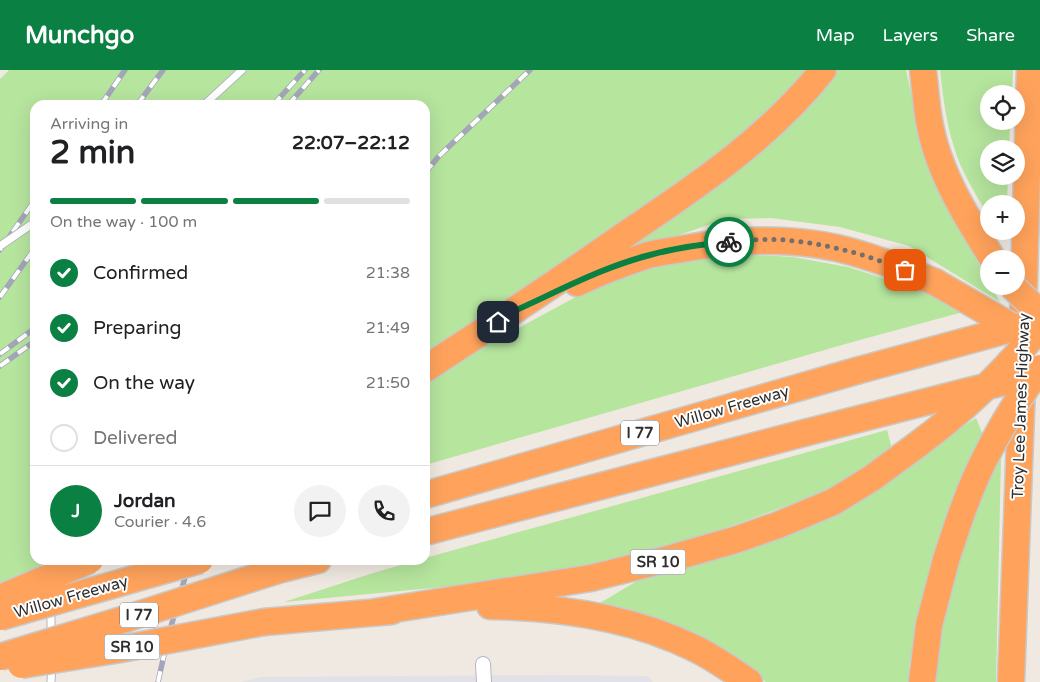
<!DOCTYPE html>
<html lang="en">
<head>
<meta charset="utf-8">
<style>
	:root { --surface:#fff; --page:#f2f2f2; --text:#202124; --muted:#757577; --line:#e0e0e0; --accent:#0b8043 }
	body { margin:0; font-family:"Varela Round",sans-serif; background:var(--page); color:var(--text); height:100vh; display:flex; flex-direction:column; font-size:19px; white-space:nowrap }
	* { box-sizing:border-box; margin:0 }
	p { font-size:16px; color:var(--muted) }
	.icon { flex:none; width:28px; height:28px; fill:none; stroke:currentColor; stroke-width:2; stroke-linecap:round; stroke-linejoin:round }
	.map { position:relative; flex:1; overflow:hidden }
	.details { position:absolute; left:30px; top:30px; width:400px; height:465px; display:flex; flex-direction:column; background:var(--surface); border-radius:15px; box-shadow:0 5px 20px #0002 }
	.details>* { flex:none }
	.fabs { position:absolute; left:980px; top:15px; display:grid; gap:10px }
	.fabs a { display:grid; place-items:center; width:45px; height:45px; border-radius:50%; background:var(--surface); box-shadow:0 5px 20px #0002; font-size:25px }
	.pin { position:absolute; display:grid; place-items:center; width:42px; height:42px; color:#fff; margin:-21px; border-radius:10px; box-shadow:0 2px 8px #0006 }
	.courier { position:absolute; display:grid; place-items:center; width:50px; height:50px; margin:-25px; border:4px solid #0b8043; border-radius:50%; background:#fff; color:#222; box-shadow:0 1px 6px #0007 }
	.head em { font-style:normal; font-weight:800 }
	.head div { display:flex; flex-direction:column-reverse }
	.head { display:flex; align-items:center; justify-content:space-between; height:85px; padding:0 20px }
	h1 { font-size:32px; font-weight:800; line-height:38px }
	.bar { display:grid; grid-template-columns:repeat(4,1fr); gap:8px 5px; align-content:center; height:60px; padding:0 20px }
	.bar i { height:6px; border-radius:4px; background:var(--line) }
	.bar .current { background:var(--accent) }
	.bar p { grid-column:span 4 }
	.line { display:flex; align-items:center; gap:12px; padding:0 20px; border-top:1px solid var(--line) }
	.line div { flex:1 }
	.round { display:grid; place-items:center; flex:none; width:52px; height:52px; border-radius:26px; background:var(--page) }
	ol { padding:0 20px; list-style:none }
	li { display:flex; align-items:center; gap:15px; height:55px }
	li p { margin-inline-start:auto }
	li .icon { padding:5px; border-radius:50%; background:var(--accent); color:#fff; stroke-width:4 }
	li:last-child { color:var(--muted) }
	li i { width:28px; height:28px; border:2px solid var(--line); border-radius:50% }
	header { display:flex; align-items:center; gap:30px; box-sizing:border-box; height:70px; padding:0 25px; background:var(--accent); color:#fff }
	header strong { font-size:24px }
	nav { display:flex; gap:28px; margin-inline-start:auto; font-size:18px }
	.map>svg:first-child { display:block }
	.industrial { fill:#e3e1e8 }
	.green { fill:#b6e59e }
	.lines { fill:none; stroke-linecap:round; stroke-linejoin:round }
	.lane-casing { stroke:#b4b7c1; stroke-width:9 }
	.street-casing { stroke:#b4b7c1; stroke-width:16 }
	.highway-casing { stroke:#c9c9c9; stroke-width:29 }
	.lane { stroke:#fff; stroke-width:7 }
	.street { stroke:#fff; stroke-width:14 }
	.highway { stroke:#ffa35c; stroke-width:26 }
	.rail-casing { stroke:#a3a6b8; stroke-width:5.5 }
	.rail { stroke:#fff; stroke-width:4; stroke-dasharray:11; stroke-linecap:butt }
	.lane-bridge-casing { stroke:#b4b7c1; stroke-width:9; stroke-linecap:butt }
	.highway-bridge-casing { stroke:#c9c9c9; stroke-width:29; stroke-linecap:butt }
	.lane-bridge { stroke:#fff; stroke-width:7 }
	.highway-bridge { stroke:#ffa35c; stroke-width:26 }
	.done { stroke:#726f6d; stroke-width:5; stroke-dasharray:0 9 }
	.route { stroke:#0b8043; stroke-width:6 }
	.labels { text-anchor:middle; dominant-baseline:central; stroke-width:4; stroke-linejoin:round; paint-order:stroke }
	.shield { fill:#fff; stroke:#6d6d6d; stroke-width:1 }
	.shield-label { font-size:15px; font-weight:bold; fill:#2e2e2e }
	.street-label { font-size:16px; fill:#2e2e2e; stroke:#fff }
</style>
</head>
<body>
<header>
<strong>Munchgo</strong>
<nav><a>Map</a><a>Layers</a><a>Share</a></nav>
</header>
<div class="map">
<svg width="1040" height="612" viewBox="0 0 1040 612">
	<rect width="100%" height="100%" fill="#efe9e1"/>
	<!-- industrial -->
	<path class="industrial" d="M556 605 648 606 653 612H240L261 607Z"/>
	<!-- green -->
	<path class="green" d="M9 0H823L773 55 425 299V35H35V490H61L0 525V9Z
		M838 0H906L921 68 937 119 989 212V216H991L1000 232 909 176 840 157 771 148 726 149 670 168 628 176 762 80Z
		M940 0H1013L1012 24H989V51H1010L1009 79H989V106H1008L1007 134H989V147C976 124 961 102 954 77 946 52 943 26 940 0Z
		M737 184 793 187 848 197 921 220 963 242 856 271 425 395V315L478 280 609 209 672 193Z
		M976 348 983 365 933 488 909 595V612H766L720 577 655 550 600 533 637 511 673 502 756 475 948 366Z
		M887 360 892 379 864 405 786 436 703 466 578 499 443 517 284 532 373 503 418 490H425V488Z
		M1001 388 996 612H934C937 560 950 507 967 458 975 435 987 413 996 391Z"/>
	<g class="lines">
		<!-- lane casing -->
		<g class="lane-casing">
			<path id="lane" d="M204 35 242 0
				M51 538V567
				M51 612 52 595"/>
		</g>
		<!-- street casing -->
		<g class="street-casing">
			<path id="street" d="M483 594 484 612"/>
		</g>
		<!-- highway casing -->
		<g class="highway-casing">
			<path id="highway" d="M923 0C925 16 926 33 929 50 937 100 966 147 993 189
				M577 213C600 202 624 193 648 185 659 182 671 181 682 179 734 169 786 167 837 178 871 186 903 199 935 212
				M1023 244 1030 0
				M425 299C493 255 560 210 626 164 697 116 769 68 823 0
				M425 425 856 301
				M425 462 804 363
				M278 500 318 490
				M490 536C560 537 631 547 694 578 713 587 731 600 749 612
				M375 542 591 508 672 488 735 470 778 455 833 432 872 408 917 375
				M264 552 392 541
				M922 612 929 555 946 490
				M1011 612 1022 315"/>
		</g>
		<!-- lane -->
		<use href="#lane" class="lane"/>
		<!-- street -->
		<use href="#street" class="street"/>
		<!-- highway -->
		<use href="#highway" class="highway"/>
		<!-- rail casing -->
		<g class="rail-casing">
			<path id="rail" d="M101 35 125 0
				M137 35 163 0
				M273 35 305 0
				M288 35 319 0
				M425 103 439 86 530 0
				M0 180 35 130
				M0 227 35 178
				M0 284 35 258
				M0 296 35 271
				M158 612 168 567 190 490"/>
		</g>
		<!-- rail -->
		<use href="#rail" class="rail"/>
		<!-- lane-bridge casing -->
		<g class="lane-bridge-casing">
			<path id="lane-bridge" d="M0 176 35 152"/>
		</g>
		<!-- highway-bridge casing -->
		<g class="highway-bridge-casing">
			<path id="highway-bridge" d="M935 212 1023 263
				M1012 216 1040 243
				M856 301 1040 251
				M804 363 1008 311 1040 301
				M917 375C963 341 1005 302 1040 257
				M946 490C957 456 968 422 984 390 1000 358 1019 327 1040 298
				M0 528 90 490
				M0 547 200 490
				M0 587 125 549 278 500
				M21 595 121 579 264 552"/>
		</g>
		<!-- lane-bridge -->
		<use href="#lane-bridge" class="lane-bridge"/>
		<!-- highway-bridge -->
		<use href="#highway-bridge" class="highway-bridge"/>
	</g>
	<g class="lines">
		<!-- done -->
		<path class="done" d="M729 172C750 170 773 168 794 171 833 175 869 186 905 200"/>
		<!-- route -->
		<path class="route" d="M498 252 512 242C557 222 602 197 650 185 675 178 703 174 729 172"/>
	</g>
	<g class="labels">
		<!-- shield labels -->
		<g class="shield">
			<rect x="621" y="350.5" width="38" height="25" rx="4"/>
			<rect x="630.5" y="479.5" width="55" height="25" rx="4"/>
			<rect x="120" y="532.5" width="38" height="25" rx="4"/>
			<rect x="104.5" y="564.5" width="55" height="25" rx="4"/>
		</g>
		<g class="shield-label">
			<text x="640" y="363">I 77</text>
			<text x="658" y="492">SR 10</text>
			<text x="139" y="545">I 77</text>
			<text x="132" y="577">SR 10</text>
		</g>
		<!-- street labels -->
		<g class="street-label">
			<text transform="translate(1021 336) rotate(-88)">Troy Lee James Highway</text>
			<text transform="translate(732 337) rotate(-16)">Willow Freeway</text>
			<text transform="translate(71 527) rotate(-16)">Willow Freeway</text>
		</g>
	</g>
</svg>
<div class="fabs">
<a><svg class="icon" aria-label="locate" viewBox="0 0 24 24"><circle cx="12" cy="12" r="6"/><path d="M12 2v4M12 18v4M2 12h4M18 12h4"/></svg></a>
<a><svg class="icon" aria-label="layers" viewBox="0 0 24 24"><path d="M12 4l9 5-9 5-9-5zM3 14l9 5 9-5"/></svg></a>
<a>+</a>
<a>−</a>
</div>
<div class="pin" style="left:905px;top:200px;background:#ea580c"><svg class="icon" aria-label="bag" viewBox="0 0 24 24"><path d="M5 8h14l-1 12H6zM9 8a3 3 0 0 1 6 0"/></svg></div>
<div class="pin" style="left:498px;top:252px;background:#1f2937"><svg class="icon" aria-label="home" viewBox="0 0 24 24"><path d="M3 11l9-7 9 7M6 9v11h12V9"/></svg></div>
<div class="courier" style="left:729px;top:172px"><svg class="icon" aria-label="bike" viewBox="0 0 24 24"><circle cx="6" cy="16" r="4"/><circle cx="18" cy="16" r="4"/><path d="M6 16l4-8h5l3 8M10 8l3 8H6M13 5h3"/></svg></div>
<section class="details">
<div class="head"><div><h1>2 min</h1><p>Arriving in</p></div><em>22:07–22:12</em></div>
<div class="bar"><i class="current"></i><i class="current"></i><i class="current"></i><i></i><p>On the way · 100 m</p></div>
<ol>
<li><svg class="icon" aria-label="check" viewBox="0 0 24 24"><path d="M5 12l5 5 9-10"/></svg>Confirmed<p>21:38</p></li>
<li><svg class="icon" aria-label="check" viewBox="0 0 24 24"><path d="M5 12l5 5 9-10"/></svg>Preparing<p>21:49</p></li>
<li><svg class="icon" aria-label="check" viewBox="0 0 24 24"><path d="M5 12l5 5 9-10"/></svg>On the way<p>21:50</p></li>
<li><i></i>Delivered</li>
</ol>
<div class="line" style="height:90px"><b class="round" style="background:var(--accent);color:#fff">J</b><div><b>Jordan</b><p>Courier · 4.6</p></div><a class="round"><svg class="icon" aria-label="chat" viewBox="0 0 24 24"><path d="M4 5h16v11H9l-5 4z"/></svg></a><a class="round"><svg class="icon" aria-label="phone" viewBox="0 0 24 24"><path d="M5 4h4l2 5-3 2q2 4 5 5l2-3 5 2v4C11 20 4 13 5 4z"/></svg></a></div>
</section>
</div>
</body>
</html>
